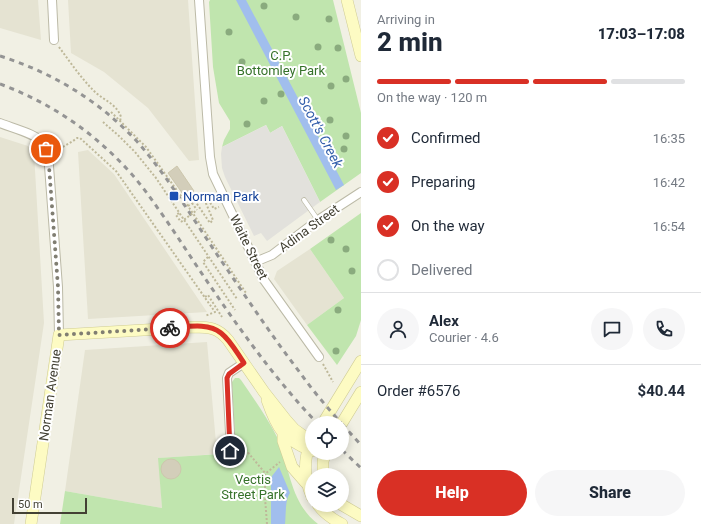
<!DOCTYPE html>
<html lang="en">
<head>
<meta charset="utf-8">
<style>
	:root { --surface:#fff; --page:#f6f6f7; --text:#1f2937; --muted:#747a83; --line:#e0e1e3; --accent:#d93025 }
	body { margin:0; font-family:Roboto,sans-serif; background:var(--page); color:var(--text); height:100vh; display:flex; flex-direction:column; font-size:15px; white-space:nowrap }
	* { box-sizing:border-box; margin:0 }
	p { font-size:13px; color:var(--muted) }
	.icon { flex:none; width:22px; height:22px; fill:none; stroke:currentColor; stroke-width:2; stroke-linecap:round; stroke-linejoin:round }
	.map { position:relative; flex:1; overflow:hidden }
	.sheet { display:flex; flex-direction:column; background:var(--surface); width:340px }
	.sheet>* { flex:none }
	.buttons { position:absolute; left:305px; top:416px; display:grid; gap:8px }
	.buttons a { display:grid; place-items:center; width:44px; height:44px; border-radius:50%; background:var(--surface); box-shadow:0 2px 10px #0003; font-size:20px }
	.scale { position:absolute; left:12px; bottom:10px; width:75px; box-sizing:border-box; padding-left:4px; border:2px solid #434134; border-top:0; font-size:11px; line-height:14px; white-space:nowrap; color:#434134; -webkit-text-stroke:3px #fff; paint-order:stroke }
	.pin { position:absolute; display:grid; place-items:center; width:34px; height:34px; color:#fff; margin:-17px; border:2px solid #fff; border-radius:50%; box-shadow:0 1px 4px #0007 }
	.courier { position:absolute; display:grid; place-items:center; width:40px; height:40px; margin:-20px; border:3px solid #d93025; border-radius:50%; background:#fff; color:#222; box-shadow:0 1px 5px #0007 }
	.headline em { font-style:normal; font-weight:800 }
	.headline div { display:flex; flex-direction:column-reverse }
	.headline { display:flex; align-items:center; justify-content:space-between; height:68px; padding:0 16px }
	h1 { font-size:26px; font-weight:800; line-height:30px }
	.bar { display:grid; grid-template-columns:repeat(4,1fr); gap:6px 4px; align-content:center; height:48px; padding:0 16px }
	.bar i { height:5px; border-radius:3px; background:var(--line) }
	.bar .selected { background:var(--accent) }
	.bar p { grid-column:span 4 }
	.line { display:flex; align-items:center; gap:10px; padding:0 16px; border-top:1px solid var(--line) }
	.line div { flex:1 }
	.round { display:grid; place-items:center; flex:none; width:42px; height:42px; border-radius:21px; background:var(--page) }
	ol { padding:0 16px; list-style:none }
	li { display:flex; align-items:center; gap:12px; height:44px }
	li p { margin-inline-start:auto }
	li .icon { padding:4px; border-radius:50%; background:var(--accent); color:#fff; stroke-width:4 }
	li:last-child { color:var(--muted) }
	li i { width:22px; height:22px; border:2px solid var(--line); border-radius:50% }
	.action { display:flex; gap:8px; margin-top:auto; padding:8px 16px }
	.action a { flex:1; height:46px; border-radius:24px; background:var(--accent); color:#fff; font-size:16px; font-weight:800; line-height:46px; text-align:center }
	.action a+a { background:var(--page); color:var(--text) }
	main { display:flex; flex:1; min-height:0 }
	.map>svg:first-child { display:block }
	.residential { fill:#e5e3d2 }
	.green { fill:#c0e5ae }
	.parking { fill:#e2e1dc }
	.water { fill:#a1beed }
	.building { fill:#d3ceba; stroke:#cdc7ad }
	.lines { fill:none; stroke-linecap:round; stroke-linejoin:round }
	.lane-casing { stroke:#bcbaa7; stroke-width:5.5 }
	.street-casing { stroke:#bcbaa7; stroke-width:10 }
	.secondary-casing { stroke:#d0cd95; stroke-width:12 }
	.path { stroke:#beb899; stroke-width:2; stroke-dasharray:2 2; stroke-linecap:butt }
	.lane { stroke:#fff; stroke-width:4 }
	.street { stroke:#fff; stroke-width:8 }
	.secondary { stroke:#fdfbc3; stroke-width:11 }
	.rail { stroke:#949494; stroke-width:3; stroke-dasharray:5 5; stroke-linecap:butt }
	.path-bridge { stroke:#beb899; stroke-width:2; stroke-dasharray:2 2; stroke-linecap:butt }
	.tree { fill:#8aab7e }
	.done { stroke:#807e72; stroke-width:4; stroke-dasharray:0 7.2 }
	.route { stroke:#d93025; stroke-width:5 }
	.transit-dot { fill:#1a4fb4; stroke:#fff; stroke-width:1.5 }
	.labels { text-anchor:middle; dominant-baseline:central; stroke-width:4; stroke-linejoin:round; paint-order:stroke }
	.park-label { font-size:13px; fill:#36722a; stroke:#fff }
	.transit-label { font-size:13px; fill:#164399; stroke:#fff; text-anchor:start }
	.street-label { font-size:13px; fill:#434134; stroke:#fff }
	.water-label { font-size:14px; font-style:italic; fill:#325eab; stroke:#fff }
</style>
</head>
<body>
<main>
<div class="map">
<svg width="361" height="524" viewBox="0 0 361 524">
	<rect width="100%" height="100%" fill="#f1f0e4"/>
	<!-- residential -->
	<path class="residential" d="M0 0H38L41 40 0 28Z
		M68 0H188L199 160 189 161 148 108 104 72 71 53Z
		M0 137 28 146 34 153 44 323 14 524H0Z
		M88 150 114 174 207 312 88 319 78 152Z
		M310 249 344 298 307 325 274 279 277 271Z
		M207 342 217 454 159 458 162 508 65 491 85 350Z"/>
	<!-- green -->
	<path class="green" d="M210 0H333L361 113V173L320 202 282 126 270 133 266 125 222 147 224 140 230 129V121L219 103 213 67 209 2Z
		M361 213V320L356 336 337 365 307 325 344 298 310 249Z
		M235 378H239L241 380C254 399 267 417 277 437 290 467 290 503 318 524H60L65 491 162 508 158 458 236 453 232 384V382Z"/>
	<!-- parking -->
	<path class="parking" d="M266 125 270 133 282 126 320 202 267 241 261 233 254 236 225 177 222 168 221 154 222 147Z"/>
	<!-- water -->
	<path class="water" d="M236 0H246L344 185 336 190Z
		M279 467 290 493C285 499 286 516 285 524H271V483L272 476Z"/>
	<!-- building -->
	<path class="building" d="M177 166 194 191 185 197 168 173Z
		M161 469a10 10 0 1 1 20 0a10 10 0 1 1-20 0Z"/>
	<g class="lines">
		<!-- lane casing -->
		<g class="lane-casing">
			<path id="lane" d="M304 200 318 220"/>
		</g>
		<!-- street casing -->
		<g class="street-casing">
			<path id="street" d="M52 0 54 40
				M199 0 210 157 213 174 264 280 319 357
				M0 123C12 128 38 134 45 145 48 151 49 159 49 166L58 287 59 335
				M255 262 272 255 318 220 361 192
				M231 451 227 378 229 373 244 363"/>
		</g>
		<!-- secondary casing -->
		<g class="secondary-casing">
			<path id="secondary" d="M347 0 361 56
				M267 400C277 429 283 439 312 451
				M323 423 361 361
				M342 423 361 392
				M283 433V441L292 467 306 483
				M310 443C303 462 304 479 312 497
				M323 475V461L326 453
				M318 505C324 513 332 519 342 524
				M342 505 361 516
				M31 524 59 335 194 327C210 327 218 328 228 340L264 392 286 420 294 429 312 442"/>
		</g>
		<!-- path -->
		<path class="path" d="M59 47C70 62 81 78 94 91 103 100 117 104 121 117L120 121
			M111 112 146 147 188 206 246 293
			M103 122 119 136 135 152 156 178 237 299
			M56 151 73 141 77 138H80L116 171 215 312 205 316
			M234 198 246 193
			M192 203 197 210
			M188 206 195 201 210 223 213 220 205 201 208 199 214 209 219 207
			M179 213 176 215 181 222
			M208 257 203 262 235 310
			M205 297 208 295 222 317
			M323 364 333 382
			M240 444H241L265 473
			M267 524 265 498V474L280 462"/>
		<!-- lane -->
		<use href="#lane" class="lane"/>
		<!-- street -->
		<use href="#street" class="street"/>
		<!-- secondary -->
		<use href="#secondary" class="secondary"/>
		<!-- rail -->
		<path class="rail" d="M0 56C54 73 103 103 141 146 169 179 192 217 216 253 244 294 271 335 301 374 313 391 327 407 341 423
			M0 84C49 102 92 131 127 169 141 184 152 200 164 217 180 240 195 264 211 287 243 334 277 381 317 423
			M342 424 361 445
			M342 450 361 468"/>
		<!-- path-bridge -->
		<path class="path-bridge" d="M181 222 197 210"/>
	</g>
	<!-- trees -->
	<g class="tree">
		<circle cx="264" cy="6" r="3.5"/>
		<circle cx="296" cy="17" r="3.5"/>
		<circle cx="329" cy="19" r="3.5"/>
		<circle cx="229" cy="32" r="3.5"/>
		<circle cx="318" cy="47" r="3.5"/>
		<circle cx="338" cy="48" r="3.5"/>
		<circle cx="242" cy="62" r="3.5"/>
		<circle cx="346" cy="79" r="3.5"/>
		<circle cx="331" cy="86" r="3.5"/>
		<circle cx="281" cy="94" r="3.5"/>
		<circle cx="264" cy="101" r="3.5"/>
		<circle cx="330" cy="120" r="3.5"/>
		<circle cx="247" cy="124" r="3.5"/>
		<circle cx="346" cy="136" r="3.5"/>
		<circle cx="344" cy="149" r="3.5"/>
		<circle cx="331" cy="240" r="3.5"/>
		<circle cx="346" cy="249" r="3.5"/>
		<circle cx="352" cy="271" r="3.5"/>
		<circle cx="338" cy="310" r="3.5"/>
		<circle cx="336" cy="351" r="3.5"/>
	</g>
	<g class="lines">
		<!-- done -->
		<path class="done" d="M46 149 49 166 58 287 59 335 170 328"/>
		<!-- route -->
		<path class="route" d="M170 328C186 327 208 322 221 333 231 341 237 353 244 363L229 374 227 378 230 451"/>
	</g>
	<!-- markers -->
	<rect class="transit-dot" x="169" y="191" width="10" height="10" rx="2"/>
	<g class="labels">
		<!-- park labels -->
		<g class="park-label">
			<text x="281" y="55">C.P.<tspan x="281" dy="15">Bottomley Park</tspan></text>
			<text x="253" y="479">Vectis<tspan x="253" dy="15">Street Park</tspan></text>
		</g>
		<!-- transit labels -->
		<g class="transit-label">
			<text x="183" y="196">Norman Park</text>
		</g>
		<!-- street labels -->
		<g class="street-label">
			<text transform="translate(309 228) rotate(-36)">Adina Street</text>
			<text transform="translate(249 247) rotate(64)">Waite Street</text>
			<text transform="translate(50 395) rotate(-82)">Norman Avenue</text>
		</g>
		<!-- water labels -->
		<g class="water-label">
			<text transform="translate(321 132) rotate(62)">Scott's Creek</text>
		</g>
	</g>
</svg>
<div class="buttons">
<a><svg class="icon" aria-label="locate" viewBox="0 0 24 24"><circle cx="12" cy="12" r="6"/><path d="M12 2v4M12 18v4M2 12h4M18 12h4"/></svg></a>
<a><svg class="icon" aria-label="layers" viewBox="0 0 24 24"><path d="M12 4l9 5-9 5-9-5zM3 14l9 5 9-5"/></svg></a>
</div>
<div class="scale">50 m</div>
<div class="pin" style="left:46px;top:149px;background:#ea580c"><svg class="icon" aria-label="bag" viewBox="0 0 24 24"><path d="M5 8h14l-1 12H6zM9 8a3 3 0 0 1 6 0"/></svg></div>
<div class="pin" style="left:230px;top:451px;background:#1f2937"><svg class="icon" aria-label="home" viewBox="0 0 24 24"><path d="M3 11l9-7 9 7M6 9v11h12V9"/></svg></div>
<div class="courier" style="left:170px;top:328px"><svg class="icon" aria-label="bike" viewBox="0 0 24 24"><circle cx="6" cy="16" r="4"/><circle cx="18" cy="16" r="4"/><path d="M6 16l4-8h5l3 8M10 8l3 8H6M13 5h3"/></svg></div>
</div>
<section class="sheet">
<div class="headline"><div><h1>2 min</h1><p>Arriving in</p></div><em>17:03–17:08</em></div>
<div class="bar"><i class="selected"></i><i class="selected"></i><i class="selected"></i><i></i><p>On the way · 120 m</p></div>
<ol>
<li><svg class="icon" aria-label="check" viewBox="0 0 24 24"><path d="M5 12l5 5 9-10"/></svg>Confirmed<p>16:35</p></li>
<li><svg class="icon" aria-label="check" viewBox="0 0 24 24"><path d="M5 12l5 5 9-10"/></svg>Preparing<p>16:42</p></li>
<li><svg class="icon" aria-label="check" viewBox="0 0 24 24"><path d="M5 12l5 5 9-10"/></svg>On the way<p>16:54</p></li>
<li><i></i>Delivered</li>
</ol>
<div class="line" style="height:72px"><a class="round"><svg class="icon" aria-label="person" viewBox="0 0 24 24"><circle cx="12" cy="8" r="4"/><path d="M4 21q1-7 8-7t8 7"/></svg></a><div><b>Alex</b><p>Courier · 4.6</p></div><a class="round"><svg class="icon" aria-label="chat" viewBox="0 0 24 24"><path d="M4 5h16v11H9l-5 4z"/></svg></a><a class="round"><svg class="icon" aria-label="phone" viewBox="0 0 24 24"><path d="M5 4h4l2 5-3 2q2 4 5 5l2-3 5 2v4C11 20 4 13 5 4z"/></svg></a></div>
<div class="line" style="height:52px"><div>Order #6576</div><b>$40.44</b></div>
<div class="action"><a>Help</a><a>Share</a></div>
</section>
</main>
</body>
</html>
